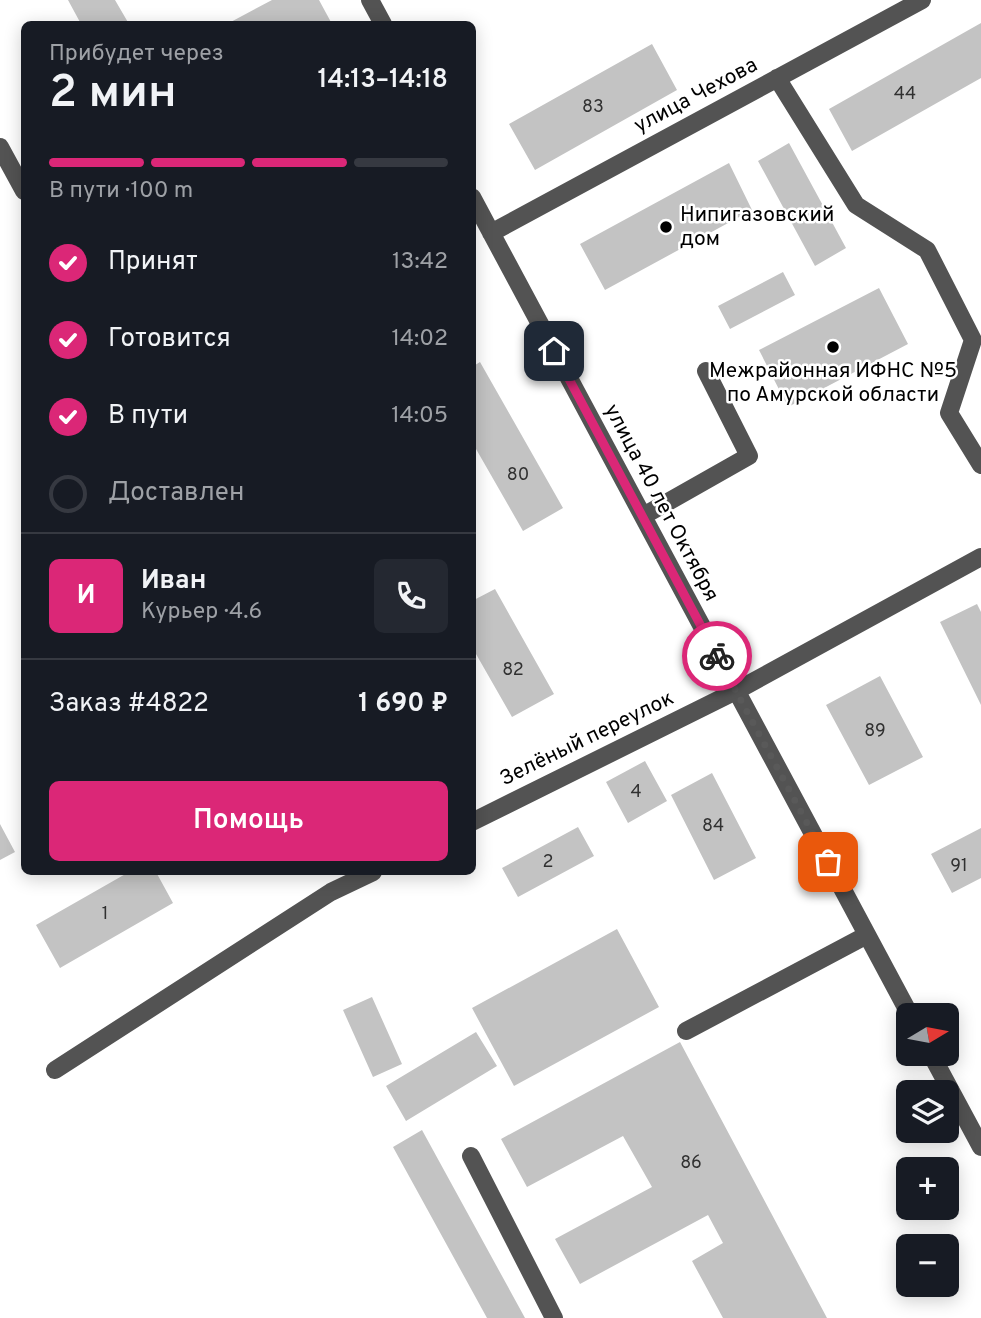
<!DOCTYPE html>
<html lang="ru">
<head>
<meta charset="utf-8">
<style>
	:root { --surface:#171b24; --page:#242831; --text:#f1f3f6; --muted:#9ea1a6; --line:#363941; --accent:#db2777 }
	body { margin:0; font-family:Overpass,sans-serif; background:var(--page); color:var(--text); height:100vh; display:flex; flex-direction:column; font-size:26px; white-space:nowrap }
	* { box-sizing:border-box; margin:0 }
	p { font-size:23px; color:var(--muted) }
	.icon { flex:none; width:38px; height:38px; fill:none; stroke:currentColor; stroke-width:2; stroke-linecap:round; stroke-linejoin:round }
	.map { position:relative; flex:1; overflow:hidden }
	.panel { position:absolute; left:21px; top:21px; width:455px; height:854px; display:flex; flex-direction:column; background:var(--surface); border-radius:10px; box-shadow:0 4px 18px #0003 }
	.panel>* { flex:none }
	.needle { width:46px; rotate:80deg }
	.controls { position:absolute; left:896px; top:1003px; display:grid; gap:14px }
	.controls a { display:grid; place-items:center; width:63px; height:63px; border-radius:10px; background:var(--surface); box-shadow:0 4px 18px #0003; font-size:35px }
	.pin { position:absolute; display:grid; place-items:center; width:60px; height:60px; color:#fff; margin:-30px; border-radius:14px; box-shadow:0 4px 10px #0006 }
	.courier { position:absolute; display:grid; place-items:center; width:70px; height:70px; margin:-35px; border:5px solid #db2777; border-radius:50%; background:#fff; color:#222; box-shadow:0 2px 9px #0007 }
	.headline em { font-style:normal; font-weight:600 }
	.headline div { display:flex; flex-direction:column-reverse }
	.headline { display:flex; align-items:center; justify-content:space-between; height:119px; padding:0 28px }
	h1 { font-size:46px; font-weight:600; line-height:52px }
	.bar { display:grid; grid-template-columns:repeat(4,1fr); gap:10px 7px; align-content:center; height:84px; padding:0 28px }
	.bar i { height:9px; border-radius:5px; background:var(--line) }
	.bar .selected { background:var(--accent) }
	.bar p { grid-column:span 4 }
	.line { display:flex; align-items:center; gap:18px; padding:0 28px; border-top:2px solid var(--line) }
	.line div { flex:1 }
	.round { display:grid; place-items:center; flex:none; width:74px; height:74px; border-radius:10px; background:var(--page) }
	ol { padding:0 28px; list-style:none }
	li { display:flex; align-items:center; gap:21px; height:77px }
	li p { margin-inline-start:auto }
	li .icon { padding:7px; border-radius:50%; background:var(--accent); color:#fff; stroke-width:4 }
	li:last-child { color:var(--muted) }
	li i { width:38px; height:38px; border:4px solid var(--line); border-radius:50% }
	.action { display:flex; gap:14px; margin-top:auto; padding:14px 28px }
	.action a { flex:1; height:80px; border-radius:10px; background:var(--accent); color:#fff; font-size:28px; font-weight:600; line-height:80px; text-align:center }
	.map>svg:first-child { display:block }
	.building { fill:#c3c3c3 }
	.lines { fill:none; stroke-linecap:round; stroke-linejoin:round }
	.minor { stroke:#535353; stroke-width:18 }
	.done { stroke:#595959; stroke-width:7; stroke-dasharray:0 12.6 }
	.route { stroke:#db2777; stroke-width:9 }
	.poi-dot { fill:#000; stroke:#fff; stroke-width:2.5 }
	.labels { text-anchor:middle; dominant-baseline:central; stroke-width:5; stroke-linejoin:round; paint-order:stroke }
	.number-label { font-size:18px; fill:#313131 }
	.street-label { font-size:21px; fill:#000; stroke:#fff }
	.poi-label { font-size:21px; fill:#000; stroke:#fff; text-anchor:start }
</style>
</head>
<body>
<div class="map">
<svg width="981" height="1318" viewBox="0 0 981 1318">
	<rect width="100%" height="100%" fill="#fff"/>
	<!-- building -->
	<path class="building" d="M68 0H115L129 24H81Z
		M272 0H319L332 24H227Z
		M981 23V78L852 151 829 109Z
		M652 44 677 90 535 170 509 124Z
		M789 143 846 248 815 266 758 161Z
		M729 163 752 210 605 290 580 244Z
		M783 272 795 295 730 329 718 306Z
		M879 288 908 344 788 407 759 350Z
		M480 362 563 508 523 531 472 442V367Z
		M495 589 554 694 512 717 472 647V601Z
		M977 604 981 612V705L940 622Z
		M880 676 923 757 869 785 826 705Z
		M645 761 667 801 628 823 606 782Z
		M712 773 756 858 714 880 671 795Z
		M0 824 15 852 0 860Z
		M578 827 594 856 518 897 502 868Z
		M981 828V878L952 893 931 854Z
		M129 872H156L173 903 60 968 36 925Z
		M617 929 659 1007 514 1086 472 1008Z
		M372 997 402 1064 373 1077 343 1010Z
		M476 1032 497 1066 406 1121 386 1086Z
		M680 1042 827 1318H723L692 1261 723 1243 708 1215 580 1284 555 1239 652 1187 623 1136 527 1187 501 1139Z
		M422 1130 525 1318H487L393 1147Z"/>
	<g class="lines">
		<!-- minor -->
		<path class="minor" d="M370 0 383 24
			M777 78 856 205 927 250 973 340 949 413 981 465
			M0 147 24 191
			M472 197 910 1015
			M491 233 922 0
			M643 516 749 456 706 371
			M472 822 736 691 981 557
			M686 1031 867 935
			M931 1054 981 1147
			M55 1070 331 892 373 872
			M471 1156 554 1318"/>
	</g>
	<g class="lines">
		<!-- done -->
		<path class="done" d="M717 656 828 862"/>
		<!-- route -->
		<path class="route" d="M554 351 717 656"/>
	</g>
	<!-- markers -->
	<g class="poi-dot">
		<circle cx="666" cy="227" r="7"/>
		<circle cx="833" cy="347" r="7"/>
	</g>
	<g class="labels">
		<!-- number labels -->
		<g class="number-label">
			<text x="905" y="94">44</text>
			<text x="593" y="107">83</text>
			<text x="518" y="475">80</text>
			<text x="513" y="670">82</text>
			<text x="875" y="731">89</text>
			<text x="636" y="792">4</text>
			<text x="713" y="826">84</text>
			<text x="548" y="862">2</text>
			<text x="959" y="866">91</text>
			<text x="105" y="914">1</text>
			<text x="691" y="1163">86</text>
		</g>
		<!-- street labels -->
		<g class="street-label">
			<text transform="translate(696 96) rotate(-28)">улица Чехова</text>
			<text transform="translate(661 503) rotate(62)">улица 40 лет Октября</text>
			<text transform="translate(587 739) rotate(-26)">Зелёный переулок</text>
		</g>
		<!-- poi labels -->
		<g class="poi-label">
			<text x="680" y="215">Нипигазовский<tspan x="680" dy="24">дом</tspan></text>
			<text x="833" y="371" text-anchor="middle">Межрайонная ИФНС №5<tspan x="833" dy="24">по Амурской области</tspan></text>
		</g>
	</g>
</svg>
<div class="controls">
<a><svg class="needle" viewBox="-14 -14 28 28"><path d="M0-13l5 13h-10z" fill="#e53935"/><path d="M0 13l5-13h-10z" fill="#9ea1a6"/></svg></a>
<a><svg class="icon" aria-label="layers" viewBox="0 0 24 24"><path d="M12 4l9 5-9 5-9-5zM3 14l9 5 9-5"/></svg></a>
<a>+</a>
<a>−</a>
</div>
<div class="pin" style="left:828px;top:862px;background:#ea580c"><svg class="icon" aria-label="bag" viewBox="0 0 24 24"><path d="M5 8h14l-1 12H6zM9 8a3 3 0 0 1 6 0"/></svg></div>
<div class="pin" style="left:554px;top:351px;background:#1f2937"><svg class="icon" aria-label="home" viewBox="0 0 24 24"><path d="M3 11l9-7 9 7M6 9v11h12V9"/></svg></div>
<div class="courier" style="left:717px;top:656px"><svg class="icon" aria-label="bike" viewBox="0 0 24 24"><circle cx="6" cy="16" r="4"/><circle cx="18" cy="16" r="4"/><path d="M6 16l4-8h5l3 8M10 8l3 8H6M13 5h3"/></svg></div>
<section class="panel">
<div class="headline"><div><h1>2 мин</h1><p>Прибудет через</p></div><em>14:13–14:18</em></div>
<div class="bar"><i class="selected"></i><i class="selected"></i><i class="selected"></i><i></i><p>В пути · 100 m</p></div>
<ol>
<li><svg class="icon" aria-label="check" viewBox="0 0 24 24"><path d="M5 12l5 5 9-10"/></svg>Принят<p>13:42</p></li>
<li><svg class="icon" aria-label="check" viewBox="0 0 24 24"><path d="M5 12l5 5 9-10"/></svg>Готовится<p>14:02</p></li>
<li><svg class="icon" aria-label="check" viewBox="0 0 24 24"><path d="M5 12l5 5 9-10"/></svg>В пути<p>14:05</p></li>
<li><i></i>Доставлен</li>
</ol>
<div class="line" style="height:126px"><b class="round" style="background:var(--accent);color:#fff">И</b><div><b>Иван</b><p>Курьер · 4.6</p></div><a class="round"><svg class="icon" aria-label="phone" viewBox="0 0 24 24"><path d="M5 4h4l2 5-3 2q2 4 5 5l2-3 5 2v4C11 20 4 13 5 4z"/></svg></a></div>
<div class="line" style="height:91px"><div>Заказ #4822</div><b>1 690 ₽</b></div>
<div class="action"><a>Помощь</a></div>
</section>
</div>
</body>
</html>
